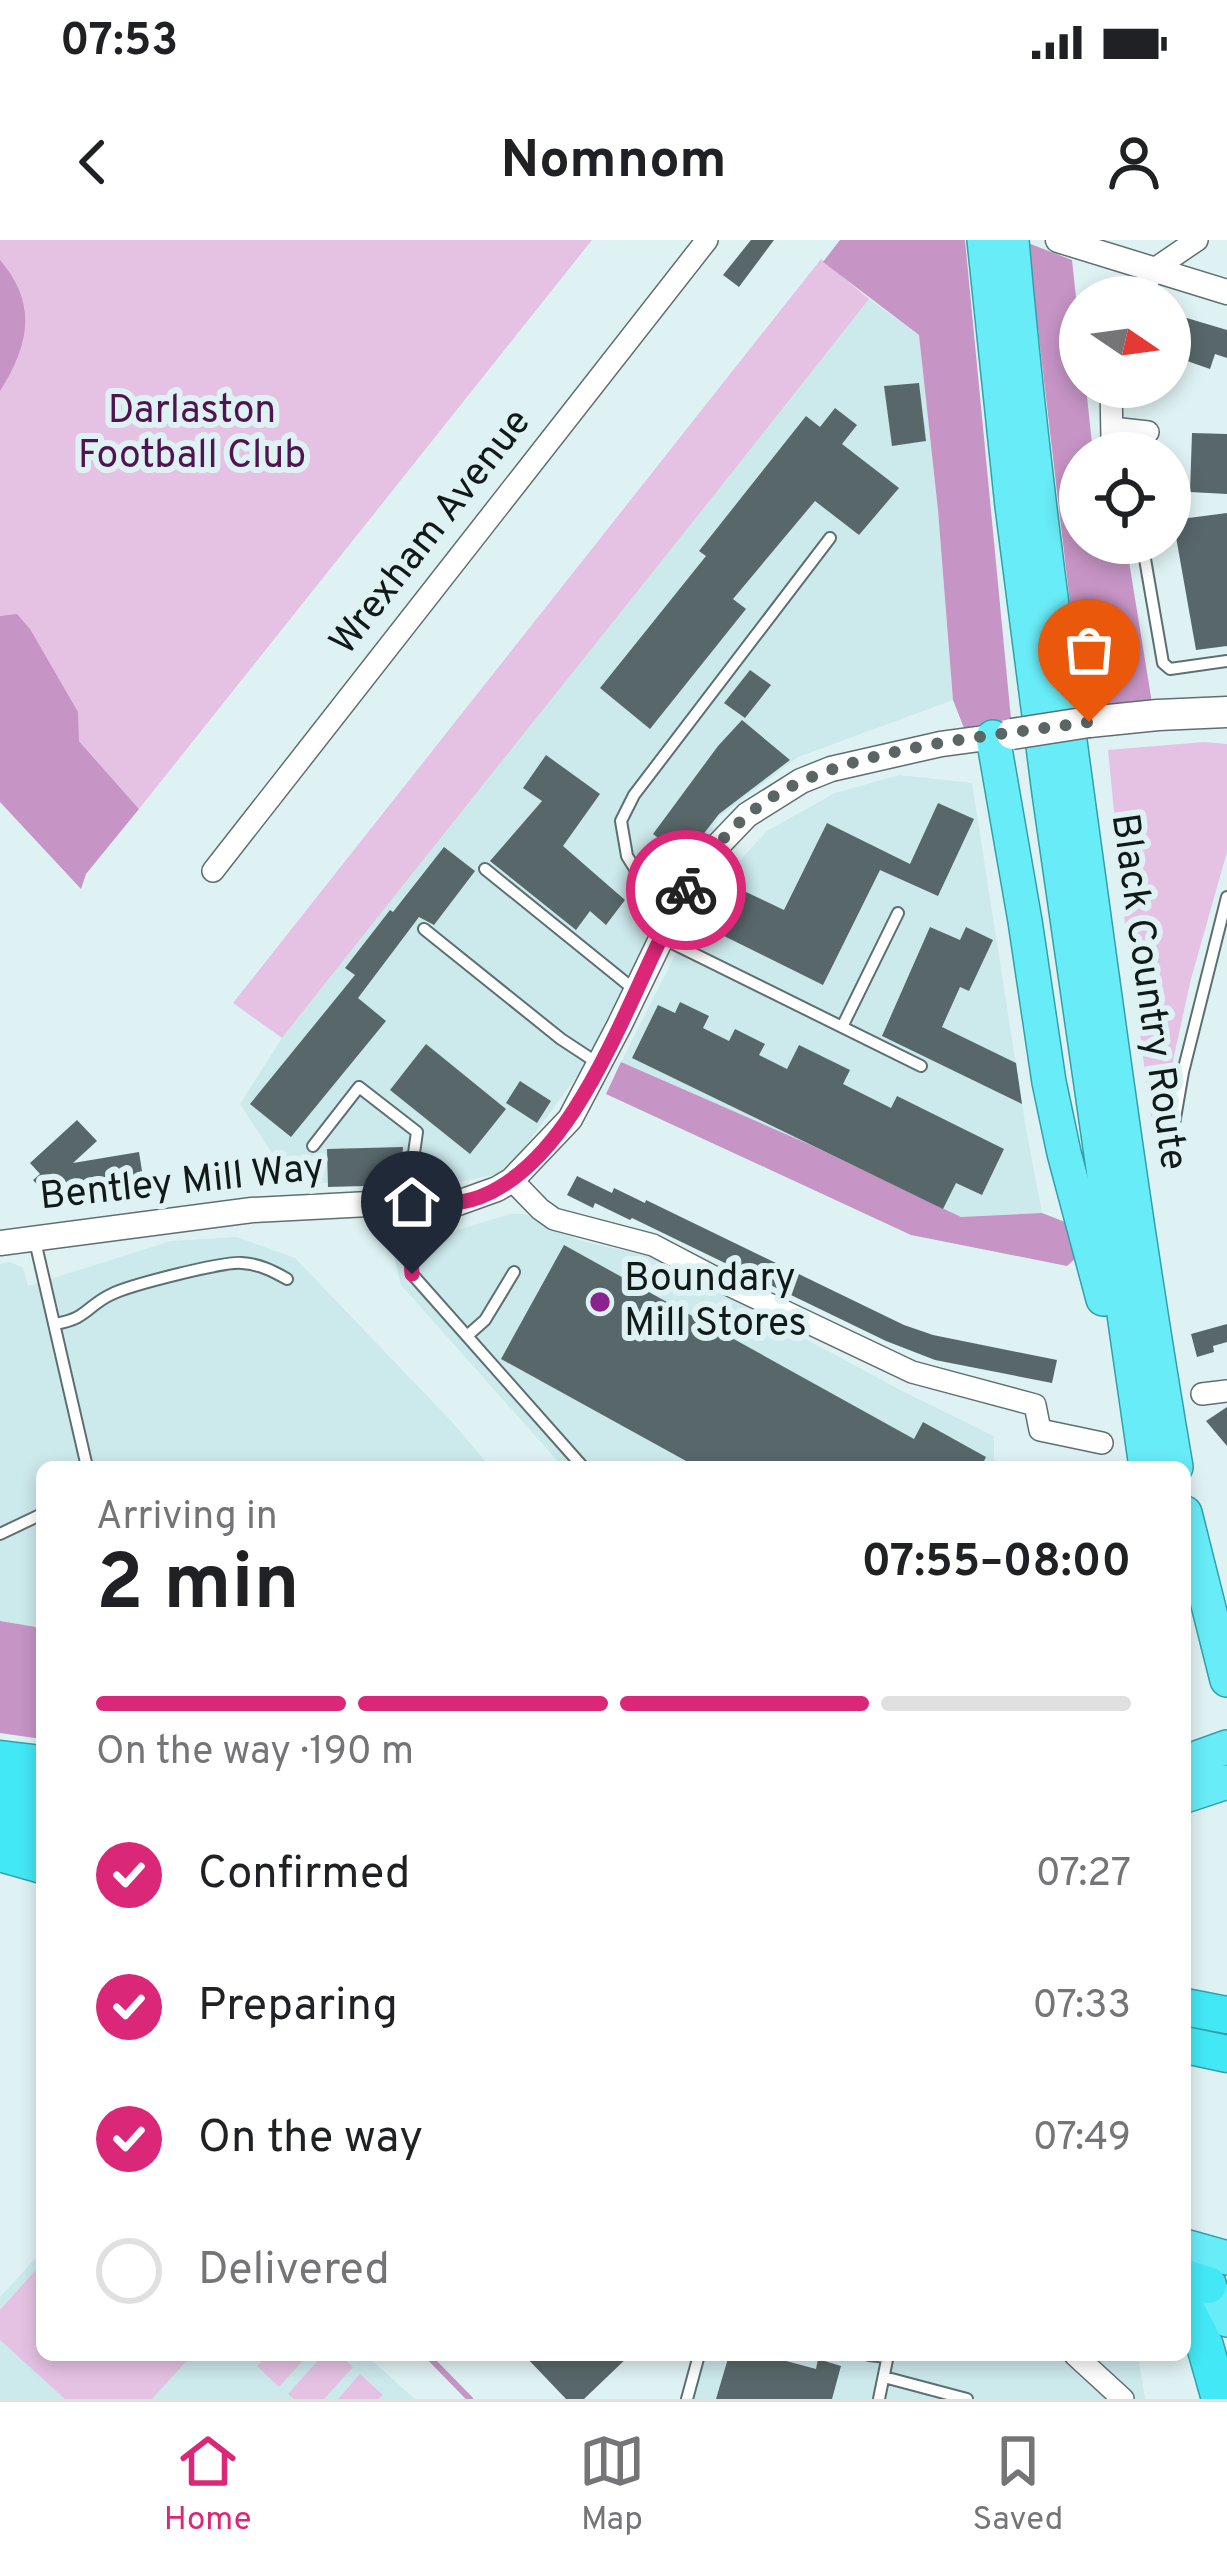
<!DOCTYPE html>
<html lang="en">
<head>
<meta charset="utf-8">
<style>
	:root { --surface:#fff; --page:#f2f2f2; --text:#202124; --muted:#757577; --line:#e0e0e0; --accent:#db2777 }
	body { margin:0; font-family:Overpass,sans-serif; background:var(--page); color:var(--text); height:100vh; display:flex; flex-direction:column; font-size:45px; white-space:nowrap }
	* { box-sizing:border-box; margin:0 }
	p { font-size:39px; color:var(--muted) }
	.icon { flex:none; width:66px; height:66px; fill:none; stroke:currentColor; stroke-width:2; stroke-linecap:round; stroke-linejoin:round }
	.map { position:relative; flex:1; overflow:hidden }
	.panel { position:absolute; left:36px; top:1221px; width:1155px; height:900px; display:flex; flex-direction:column; background:var(--surface); border-radius:18px; box-shadow:0 6px 18px #0003 }
	.panel>* { flex:none }
	.needle { width:78px; rotate:103deg }
	.buttons { position:absolute; left:1059px; top:36px; display:grid; gap:24px }
	.buttons a { display:grid; place-items:center; width:132px; height:132px; border-radius:50%; background:var(--surface); box-shadow:0 6px 18px #0003; font-size:60px }
	.pin { position:absolute; display:grid; place-items:center; width:102px; height:102px; color:#fff; margin:-123px -51px; border-radius:50% 50% 50% 0; rotate:-45deg; box-shadow:0 0 12px #0007 }
	.pin .icon { rotate:45deg }
	.courier { position:absolute; display:grid; place-items:center; width:120px; height:120px; margin:-60px; border:9px solid #db2777; border-radius:50%; background:#fff; color:#222; box-shadow:0 3px 15px #0007 }
	.headline em { font-style:normal; font-weight:700 }
	.headline div { display:flex; flex-direction:column-reverse }
	.headline { display:flex; align-items:center; justify-content:space-between; height:204px; padding:0 60px }
	h1 { font-size:78px; font-weight:700; line-height:90px }
	.bar { display:grid; grid-template-columns:repeat(4,1fr); gap:18px 12px; align-content:center; height:144px; padding:0 60px }
	.bar i { height:15px; border-radius:9px; background:var(--line) }
	.bar .current { background:var(--accent) }
	.bar p { grid-column:span 4 }
	ol { padding:0 60px; list-style:none }
	li { display:flex; align-items:center; gap:36px; height:132px }
	li p { margin-inline-start:auto }
	li .icon { padding:12px; border-radius:50%; background:var(--accent); color:#fff; stroke-width:4 }
	li:last-child { color:var(--muted) }
	li i { width:66px; height:66px; border:6px solid var(--line); border-radius:50% }
	.status { display:flex; justify-content:space-between; align-items:center; height:84px; padding:0 60px; background:var(--surface); direction:ltr }
	.status svg { height:33px; fill:currentColor }
	header { display:flex; justify-content:space-between; align-items:center; height:156px; padding:0 60px; background:var(--surface); font-size:54px; font-weight:700 }
	.menu { display:flex; justify-content:space-around; align-items:center; height:168px; border-top:3px solid var(--line); background:var(--surface); font-size:33px; color:var(--muted) }
	.menu a { display:grid; justify-items:center; gap:6px }
	.menu .current { color:var(--accent) }
	.map>svg:first-child { display:block }
	.built { fill:#cce9ec }
	.green { fill:#e5c2e4 }
	.forest { fill:#c694c5 }
	.lines { fill:none; stroke-linecap:round; stroke-linejoin:round }
	.stream { stroke:#c694c5; stroke-width:6 }
	.building { fill:#58686a }
	.service-casing { stroke:#5f6f71; stroke-width:14 }
	.minor-casing { stroke:#5f6f71; stroke-width:24 }
	.tertiary-casing { stroke:#5f6f71; stroke-width:27 }
	.secondary-casing { stroke:#5f6f71; stroke-width:33 }
	.trunk-casing { stroke:#32a0a9; stroke-width:36 }
	.motorway-casing { stroke:#32a0a9; stroke-width:39 }
	.service { stroke:#fff; stroke-width:10 }
	.minor { stroke:#fff; stroke-width:21 }
	.tertiary { stroke:#fff; stroke-width:24 }
	.secondary { stroke:#fff; stroke-width:30 }
	.trunk { stroke:#68ecf8; stroke-width:33 }
	.motorway { stroke:#43e8f6; stroke-width:36 }
	.secondary-bridge-casing { stroke:#5f6f71; stroke-width:33; stroke-linecap:butt }
	.secondary-bridge { stroke:#fff; stroke-width:30 }
	.done { stroke:#5a6565; stroke-width:12; stroke-dasharray:0 21.6 }
	.route { stroke:#db2777; stroke-width:15 }
	.poi-dot { fill:#89248c; stroke:#dff2f3; stroke-width:4.5 }
	.labels { text-anchor:middle; dominant-baseline:central; stroke-width:12; stroke-linejoin:round; paint-order:stroke }
	.park-label { font-size:39px; fill:#501451; stroke:#dff2f3 }
	.street-label { font-size:39px; fill:#121919; stroke:#dff2f3 }
	.poi-label { font-size:39px; fill:#121919; stroke:#dff2f3; text-anchor:start }
</style>
</head>
<body>
<div class="status"><b>07:53</b><svg viewBox="0 0 49 12"><path d="M0 12V9h3v3zM5 12V6h3v6zM10 12V3h3v9zM15 12V0h3v12zM26 1h20v11H26zM47 4h2v5h-2z"/></svg></div>
<header><svg class="icon" aria-label="back" viewBox="0 0 24 24"><path d="M15 5l-7 7 7 7"/></svg>Nomnom<svg class="icon" aria-label="person" viewBox="0 0 24 24"><circle cx="12" cy="8" r="4"/><path d="M4 21q1-7 8-7t8 7"/></svg></header>
<div class="map">
<svg width="1227" height="2159" viewBox="0 0 1227 2159">
	<rect width="100%" height="100%" fill="#dff2f3"/>
	<!-- built -->
	<path class="built" d="M869 59 919 95 938 270 953 460 798 517 719 577 578 835 505 933 405 952 289 939 240 864 282 798Z
		M899 535 972 543 1026 889 1042 973 961 977 813 906 621 822 703 660 767 591 835 553Z
		M511 974H524L581 1001 654 1017 904 1152 994 1196V1227H563L401 1045 389 997 441 995Z
		M237 997 295 1018 453 1183 490 1227H42V1388L0 1381V1024L10 1022 23 1028 28 1046 171 1001Z
		M42 2011V2115H366L415 2159H0V2057Z
		M668 2115H1138L1145 2159H680L692 2122Z"/>
	<!-- green -->
	<path class="green" d="M0 0H592L139 569 0 411Z
		M821 19 869 59C675 306 477 551 282 798L233 763Z
		M1204 502 1227 504V612L1191 739 1174 816 1165 880 1151 876 1125 683 1108 510Z
		M42 2023V2115H192L152 2159H65L0 2100V2070Z
		M267 2115H308L279 2147 257 2126Z
		M323 2115H340L353 2127 324 2159H294L288 2154Z
		M360 2134 383 2155 378 2159H338Z"/>
	<!-- forest -->
	<path class="forest" d="M840 0H965L1011 479 964 488 953 460 938 270 919 95 823 22Z
		M1028 3 1072 20 1080 95V147H1086L1093 213H1080V303H1126L1152 463 1082 466Z
		M0 20C38 64 29 105 0 151Z
		M17 374 30 389 78 472 79 501 139 569 86 634 81 649 0 562V376Z
		M621 822 813 906 961 977 1042 973 1070 984 1076 1018 1067 1026 911 995 606 854Z
		M0 1381 42 1388V1499L0 1493Z"/>
	<g class="lines">
		<!-- stream -->
		<path class="stream" d="M427 2115 470 2159"/>
	</g>
	<!-- building -->
	<path class="building" d="M751 0H774L739 47 723 35Z
		M1170 73 1227 90V118L1215 114 1210 129 1170 115Z
		M919 143 926 201 892 206 884 146Z
		M835 168 857 185 842 204 899 248 859 295 815 261 733 359 746 369 650 489 600 448 706 316 699 311 806 176 820 187Z
		M1192 193 1227 194V254L1190 252Z
		M1227 273V406L1196 410 1173 280Z
		M750 430 771 445 745 478 724 463Z
		M742 480 790 520 719 574 685 618 653 594 718 506Z
		M546 515 600 554 563 606 625 660 606 685 590 671 576 690 490 621 542 561 523 548Z
		M938 563 974 579 938 656 880 630 823 745 724 696 746 652 784 670 827 583 910 624Z
		M444 607 475 631 434 685 419 677 358 758 386 781 291 897 250 864 355 735 345 728 390 670 393 672Z
		M930 687 960 700 966 687 993 700 969 751 960 747 942 787 1016 823 1022 864 882 796Z
		M680 762 709 776 703 788 729 801 735 789 765 804 759 815 787 829 799 805 850 830 843 844 891 868 897 856 1004 909 982 955 956 943 943 969 632 818 658 765 675 773Z
		M426 804 506 869 470 914 390 850Z
		M520 841 551 861 537 883 506 863Z
		M77 880 97 901 73 923 139 912 145 950 61 963 57 938 43 951 33 940 40 934 30 923Z
		M403 907 400 945 328 947 327 909Z
		M577 936 612 953 614 948 645 963 646 960 904 1085 933 1095 1057 1120 1052 1143 935 1120 886 1101 632 978 630 980 595 963 593 968 567 955Z
		M564 1005 914 1199 923 1182 986 1217 981 1227H697L501 1119Z
		M1227 1084V1102L1213 1106 1214 1112 1197 1117 1191 1094Z
		M1227 1167V1206L1206 1181Z
		M524 2115H630L584 2159H566Z
		M729 2115H764L816 2129 818 2119 841 2126 832 2159H716Z"/>
	<g class="lines">
		<!-- service casing -->
		<g class="service-casing">
			<path id="service" d="M1145 319 1163 423 1170 429 1227 421
				M485 629 636 751
				M680 660 642 640 627 616 621 581 634 555 830 298
				M424 689 561 799 596 822
				M664 699 921 826
				M842 787 898 673
				M313 906 359 847 417 892 407 962 412 1034 583 1227
				M1169 913 1183 832 1227 657
				M35 1001 87 1227
				M54 1084C88 1079 86 1066 112 1054 130 1045 224 1021 242 1023 259 1024 273 1031 287 1039
				M467 1096 485 1080 514 1032
				M0 1294 42 1274
				M869 2115 887 2117
				M884 2137 967 2159
				M687 2159 699 2115
				M879 2159 888 2115"/>
		</g>
		<!-- minor casing -->
		<g class="minor-casing">
			<path id="minor" d="M1141 57 1153 30 1197 0
				M1111 147 1112 200
				M1112 188 1148 192
				M213 631 707 0
				M512 940 540 969 554 979 653 1005 731 1046 912 1132 1035 1165 1040 1190 1102 1203
				M1202 1154 1227 1151
				M1075 2115 1123 2159"/>
		</g>
		<!-- tertiary casing -->
		<g class="tertiary-casing">
			<path id="tertiary" d="M1058 0 1227 52
				M0 1003 252 970 407 962 458 963 497 949 512 940 570 879 619 786 680 660 702 622 747 575 801 541 831 529 941 504 993 497"/>
		</g>
		<!-- secondary casing -->
		<g class="secondary-casing">
			<path id="secondary" d="M1089 482 1158 475 1227 472"/>
		</g>
		<!-- trunk casing -->
		<g class="trunk-casing">
			<path id="trunk" d="M984 0 1012 266 1049 553 1146 1227
				M1012 0C1030 212 1059 422 1088 633 1115 831 1142 1029 1176 1227
				M993 497 1025 681 1049 842 1064 913 1103 1059
				M1185 1273 1227 1440
				M1185 1522 1227 1507
				M1185 1556 1227 1542
				M1185 2006 1227 2018
				M1185 2020 1208 2045 1227 2080"/>
		</g>
		<!-- motorway casing -->
		<g class="motorway-casing">
			<path id="motorway" d="M0 1519 42 1524
				M0 1545 42 1553
				M0 1580 42 1588
				M0 1613 42 1625
				M1185 1767 1227 1775
				M1185 1805 1227 1814
				M1185 2038 1208 2045
				M1185 2067 1205 2106 1220 2159"/>
		</g>
		<!-- service -->
		<use href="#service" class="service"/>
		<!-- minor -->
		<use href="#minor" class="minor"/>
		<!-- tertiary -->
		<use href="#tertiary" class="tertiary"/>
		<!-- secondary -->
		<use href="#secondary" class="secondary"/>
		<!-- trunk -->
		<use href="#trunk" class="trunk"/>
		<!-- motorway -->
		<use href="#motorway" class="motorway"/>
		<!-- secondary-bridge casing -->
		<g class="secondary-bridge-casing">
			<path id="secondary-bridge" d="M1012 494 1089 482"/>
		</g>
		<!-- secondary-bridge -->
		<use href="#secondary-bridge" class="secondary-bridge"/>
	</g>
	<g class="lines">
		<!-- done -->
		<path class="done" d="M686 650C708 612 737 579 774 556 855 506 994 496 1089 482"/>
		<!-- route -->
		<path class="route" d="M412 1034 407 962C431 964 456 966 480 957 585 916 632 740 686 650"/>
	</g>
	<!-- markers -->
	<circle class="poi-dot" cx="600" cy="1062" r="12"/>
	<g class="labels">
		<!-- park labels -->
		<g class="park-label">
			<text x="192" y="172">Darlaston<tspan x="192" dy="45">Football Club</tspan></text>
		</g>
		<!-- street labels -->
		<g class="street-label">
			<text transform="translate(432 293) rotate(-52)">Wrexham Avenue</text>
			<text transform="translate(1147 752) rotate(82)">Black Country Route</text>
			<text transform="translate(182 944) rotate(-6)">Bentley Mill Way</text>
		</g>
		<!-- poi labels -->
		<g class="poi-label">
			<text x="624" y="1040">Boundary<tspan x="624" dy="45">Mill Stores</tspan></text>
		</g>
	</g>
</svg>
<div class="buttons">
<a><svg class="needle" viewBox="-14 -14 28 28"><path d="M0-13l5 13h-10z" fill="#e53935"/><path d="M0 13l5-13h-10z" fill="#757577"/></svg></a>
<a><svg class="icon" aria-label="locate" viewBox="0 0 24 24"><circle cx="12" cy="12" r="6"/><path d="M12 2v4M12 18v4M2 12h4M18 12h4"/></svg></a>
</div>
<div class="pin" style="left:1089px;top:482px;background:#ea580c"><svg class="icon" aria-label="bag" viewBox="0 0 24 24"><path d="M5 8h14l-1 12H6zM9 8a3 3 0 0 1 6 0"/></svg></div>
<div class="pin" style="left:412px;top:1034px;background:#1f2937"><svg class="icon" aria-label="home" viewBox="0 0 24 24"><path d="M3 11l9-7 9 7M6 9v11h12V9"/></svg></div>
<div class="courier" style="left:686px;top:650px"><svg class="icon" aria-label="bike" viewBox="0 0 24 24"><circle cx="6" cy="16" r="4"/><circle cx="18" cy="16" r="4"/><path d="M6 16l4-8h5l3 8M10 8l3 8H6M13 5h3"/></svg></div>
<section class="panel">
<div class="headline"><div><h1>2 min</h1><p>Arriving in</p></div><em>07:55–08:00</em></div>
<div class="bar"><i class="current"></i><i class="current"></i><i class="current"></i><i></i><p>On the way · 190 m</p></div>
<ol>
<li><svg class="icon" aria-label="check" viewBox="0 0 24 24"><path d="M5 12l5 5 9-10"/></svg>Confirmed<p>07:27</p></li>
<li><svg class="icon" aria-label="check" viewBox="0 0 24 24"><path d="M5 12l5 5 9-10"/></svg>Preparing<p>07:33</p></li>
<li><svg class="icon" aria-label="check" viewBox="0 0 24 24"><path d="M5 12l5 5 9-10"/></svg>On the way<p>07:49</p></li>
<li><i></i>Delivered</li>
</ol>
</section>
</div>
<nav class="menu">
<a class="current"><svg class="icon" aria-label="home" viewBox="0 0 24 24"><path d="M3 11l9-7 9 7M6 9v11h12V9"/></svg>Home</a>
<a><svg class="icon" aria-label="map" viewBox="0 0 24 24"><path d="M3 6l6-2 6 2 6-2v14l-6 2-6-2-6 2zM9 4v14M15 6v14"/></svg>Map</a>
<a><svg class="icon" aria-label="saved" viewBox="0 0 24 24"><path d="M7 4h10v16l-5-4-5 4z"/></svg>Saved</a>
</nav>
</body>
</html>
